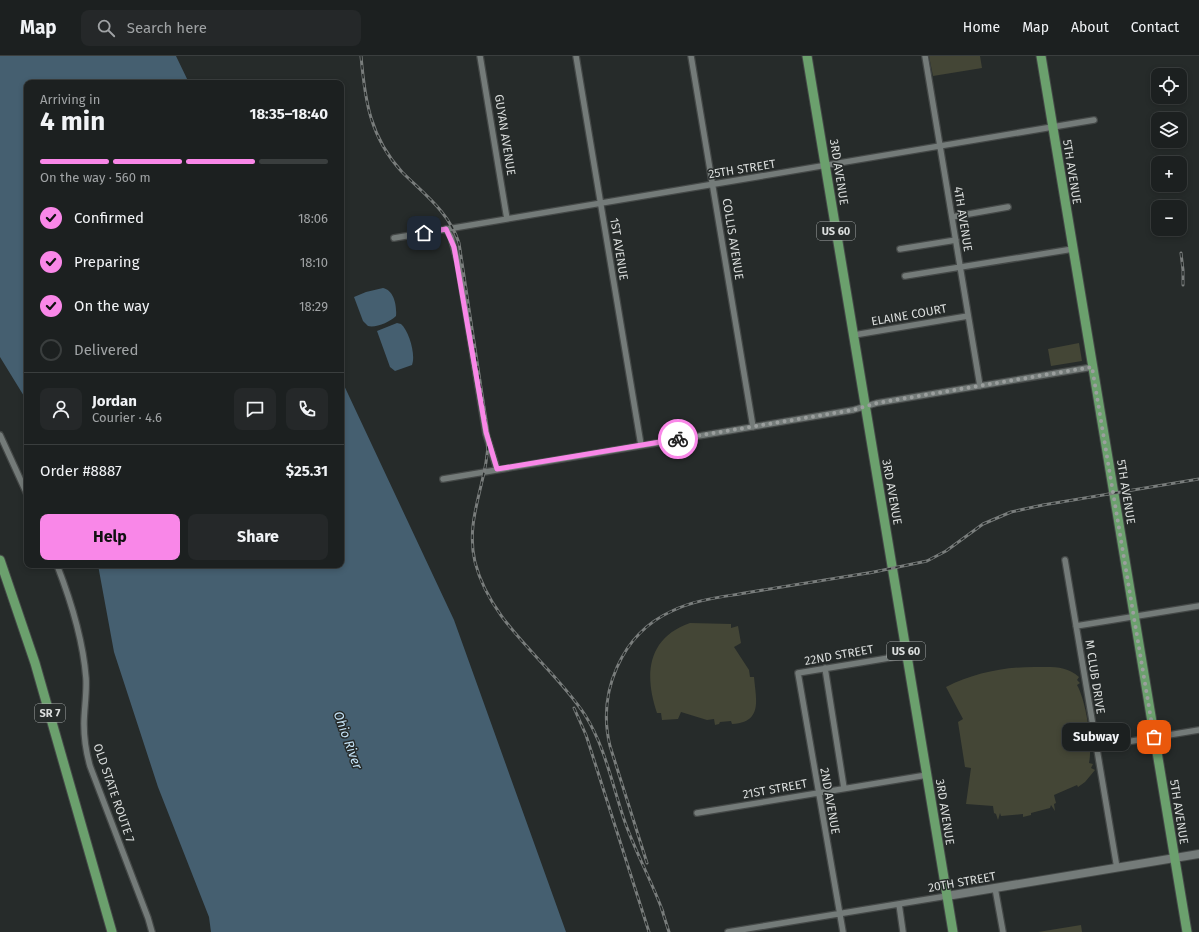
<!DOCTYPE html>
<html lang="en">
<head>
<meta charset="utf-8">
<style>
	:root { --surface:#1c2020; --page:#252829; --text:#f1f3f6; --muted:#a0a3a5; --line:#3a3e3e; --accent:#f987e8 }
	body { margin:0; font-family:"Fira Sans",sans-serif; background:var(--page); color:var(--text); height:100vh; display:flex; flex-direction:column; font-size:15px; white-space:nowrap }
	* { box-sizing:border-box; margin:0 }
	p { font-size:13px; color:var(--muted) }
	.icon { flex:none; width:22px; height:22px; fill:none; stroke:currentColor; stroke-width:2; stroke-linecap:round; stroke-linejoin:round }
	.map { position:relative; flex:1; overflow:hidden }
	.details { position:absolute; left:24px; top:24px; width:320px; height:488px; display:flex; flex-direction:column; background:var(--surface); border-radius:8px; box-shadow:0 2px 6px #0003,0 0 0 1px var(--line) }
	.details>* { flex:none }
	.tools { position:absolute; left:1151px; top:12px; display:grid; gap:8px }
	.tools a { display:grid; place-items:center; width:36px; height:36px; border-radius:8px; background:var(--surface); box-shadow:0 2px 6px #0003,0 0 0 1px var(--line); font-size:20px }
	.pin { position:absolute; display:grid; place-items:center; width:34px; height:34px; color:#fff; margin:-17px; border-radius:8px; box-shadow:0 2px 6px #0006 }
	.courier { position:absolute; display:grid; place-items:center; width:40px; height:40px; margin:-20px; border:3px solid #f987e8; border-radius:50%; background:#fff; color:#222; box-shadow:0 1px 5px #0007 }
	.bubble { position:absolute; height:28px; border-radius:8px; background:var(--surface); box-shadow:0 2px 6px #0003,0 0 0 1px var(--line); font-size:13px; font-weight:700; line-height:28px; text-align:center }
	.headline em { font-style:normal; font-weight:700 }
	.headline div { display:flex; flex-direction:column-reverse }
	.headline { display:flex; align-items:center; justify-content:space-between; height:68px; padding:0 16px }
	h1 { font-size:26px; font-weight:700; line-height:30px }
	.bar { display:grid; grid-template-columns:repeat(4,1fr); gap:6px 4px; align-content:center; height:48px; padding:0 16px }
	.bar i { height:5px; border-radius:3px; background:var(--line) }
	.bar .current { background:var(--accent) }
	.bar p { grid-column:span 4 }
	.line { display:flex; align-items:center; gap:10px; padding:0 16px; border-top:1px solid var(--line) }
	.line div { flex:1 }
	.round { display:grid; place-items:center; flex:none; width:42px; height:42px; border-radius:8px; background:var(--page) }
	ol { padding:0 16px; list-style:none }
	li { display:flex; align-items:center; gap:12px; height:44px }
	li p { margin-inline-start:auto }
	li .icon { padding:4px; border-radius:50%; background:var(--accent); color:#111; stroke-width:4 }
	li:last-child { color:var(--muted) }
	li i { width:22px; height:22px; border:2px solid var(--line); border-radius:50% }
	.cta { display:flex; gap:8px; margin-top:auto; padding:8px 16px }
	.cta a { flex:1; height:46px; border-radius:8px; background:var(--accent); color:#111; font-size:16px; font-weight:700; line-height:46px; text-align:center }
	.cta a+a { background:var(--page); color:var(--text) }
	header { display:flex; align-items:center; gap:24px; box-sizing:border-box; height:56px; padding:0 20px; background:var(--surface); border-bottom:1px solid var(--line) }
	header strong { font-size:19px }
	nav { display:flex; gap:22px; margin-inline-start:auto; font-size:14px }
	.search { width:280px; height:36px; background:var(--page); display:flex; align-items:center; gap:10px; box-sizing:border-box; padding:0 14px; border-radius:8px; color:var(--muted); font-size:15px }
	.map>svg:first-child { display:block }
	.green { fill:#444636 }
	.water { fill:#455f70 }
	.lines { fill:none; stroke-linecap:round; stroke-linejoin:round }
	.street-casing { stroke:#444847; stroke-width:8 }
	.secondary-casing { stroke:#444847; stroke-width:10 }
	.primary-casing { stroke:#444847; stroke-width:11 }
	.street { stroke:#747b79; stroke-width:5.5 }
	.secondary { stroke:#747b79; stroke-width:8 }
	.primary { stroke:#6ba06d; stroke-width:9 }
	.rail-casing { stroke:#797d7c; stroke-width:3 }
	.rail { stroke:#262b2a; stroke-width:1.5; stroke-dasharray:4.5; stroke-linecap:butt }
	.done { stroke:#9b9f9e; stroke-width:4; stroke-dasharray:0 7.2 }
	.route { stroke:#f987e8; stroke-width:5 }
	.labels { text-anchor:middle; dominant-baseline:central; stroke-width:3; stroke-linejoin:round; paint-order:stroke }
	.shield { fill:#262b2a; stroke:#a4a8a7; stroke-width:1 }
	.shield-label { font-size:11px; font-weight:bold; fill:#dadddc }
	.street-label { font-size:12px; fill:#dadddc; stroke:#262b2a }
	.water-label { font-size:13px; font-style:italic; fill:#c6e4f8; stroke:#262b2a }
</style>
</head>
<body>
<header>
<strong>Map</strong>
<div class="search"><svg class="icon" aria-label="search" viewBox="0 0 24 24"><circle cx="10" cy="10" r="6"/><path d="M15 15l6 6"/></svg>Search here</div>
<nav><a>Home</a><a>Map</a><a>About</a><a>Contact</a></nav>
</header>
<div class="map">
<svg width="1199" height="876" viewBox="0 0 1199 876">
	<rect width="100%" height="100%" fill="#262b2a"/>
	<!-- green -->
	<path class="green" d="M929 0H980L982 12 933 20Z
		M1079 287 1082 305 1051 310 1048 293Z
		M690 567 731 568V572L738 570 741 587 734 591 749 614 750 621H754C756 644 763 666 732 668L731 665 720 666 719 668 715 669 714 663 707 664 681 656 678 663 662 664 661 657H657C644 619 647 582 690 567Z
		M1034 611C1051 611 1066 609 1079 621L1077 624 1080 627 1077 629C1086 645 1093 688 1089 707L1093 708 1091 712 1095 714 1085 726 1078 731 1077 729 1054 739 1056 747 1054 748 1055 755 1051 749 1050 752 1031 757V759L1023 761V758L1001 760 1000 757 998 764 996 758 994 757 993 750 966 748 971 712 965 711 958 666 963 663 946 631C974 617 1003 611 1034 611Z
		M1081 869 1082 876H1038Z"/>
	<!-- water -->
	<path class="water" d="M0 0H176L189 27H27V345L0 301Z
		M383 232C394 234 397 250 396 260 390 266 376 272 368 270L363 265 354 241 366 236Z
		M397 267 401 268C409 275 416 299 412 309L395 315 390 311 377 275Z
		M341 323 454 564 566 876H211L209 861 158 731 114 596 98 509H341Z"/>
	<g class="lines">
		<!-- street casing -->
		<g class="street-casing">
			<path id="street" d="M480 0 507 163
				M576 0 641 389
				M691 0 753 371
				M925 0 980 330
				M952 161 1008 151
				M446 173 451 181 458 207 486 378 497 413
				M394 182 1094 64
				M900 193 956 184
				M905 220 1073 193
				M854 279 968 260
				M0 379 27 438
				M443 423 853 354 877 347 1093 311
				M1065 504 1117 812
				M57 509C71 545 83 583 86 622 87 638 84 653 84 668 84 683 86 696 90 710L148 862 152 876
				M1076 570 1199 550
				M825 612 844 732
				M1096 691 1199 674
				M697 757 927 719
				M995 832 1003 876
				M899 848 903 876
				M728 876 947 840
				M843 876 798 617 907 599"/>
		</g>
		<!-- secondary casing -->
		<g class="secondary-casing">
			<path id="secondary" d="M947 840 1199 798"/>
		</g>
		<!-- primary casing -->
		<g class="primary-casing">
			<path id="primary" d="M807 0 953 876
				M1041 0 1187 876
				M0 504 35 607 112 876"/>
		</g>
		<!-- street -->
		<use href="#street" class="street"/>
		<!-- secondary -->
		<use href="#secondary" class="secondary"/>
		<!-- primary -->
		<use href="#primary" class="primary"/>
		<!-- rail casing -->
		<g class="rail-casing">
			<path id="rail" d="M361 0C365 45 370 81 402 116 424 138 449 156 459 187L488 378C490 422 464 461 475 506 491 569 551 607 585 659 606 692 613 733 626 769 637 799 652 826 663 856
				M1181 197 1183 214V229
				M869 517 927 505 946 495 983 468 1011 456 1043 449 1199 423
				M574 652 586 679 649 876
				M647 807 610 690C597 637 621 578 672 555 696 543 724 541 751 536 792 529 833 523 874 516
				M661 851 669 876"/>
		</g>
		<!-- rail -->
		<use href="#rail" class="rail"/>
	</g>
	<g class="lines">
		<!-- done -->
		<path class="done" d="M678 383 853 354 877 347 1092 311 1154 681"/>
		<!-- route -->
		<path class="route" d="M424 177 446 173 454 191 486 376 497 413 678 383"/>
	</g>
	<g class="labels">
		<!-- shield labels -->
		<g class="shield">
			<rect x="817" y="166" width="38" height="18" rx="3"/>
			<rect x="887" y="586" width="38" height="18" rx="3"/>
			<rect x="35" y="648" width="30" height="18" rx="3"/>
		</g>
		<g class="shield-label">
			<text x="836" y="175">US 60</text>
			<text x="906" y="595">US 60</text>
			<text x="50" y="657">SR 7</text>
		</g>
		<!-- street labels -->
		<g class="street-label">
			<text transform="translate(505 79) rotate(81)">GUYAN AVENUE</text>
			<text transform="translate(742 113) rotate(-9)">25TH STREET</text>
			<text transform="translate(839 116) rotate(81)">3RD AVENUE</text>
			<text transform="translate(1072 116) rotate(81)">5TH AVENUE</text>
			<text transform="translate(963 163) rotate(81)">4TH AVENUE</text>
			<text transform="translate(733 183) rotate(81)">COLLIS AVENUE</text>
			<text transform="translate(619 193) rotate(81)">1ST AVENUE</text>
			<text transform="translate(909 259) rotate(-10)">ELAINE COURT</text>
			<text transform="translate(892 436) rotate(80)">3RD AVENUE</text>
			<text transform="translate(1126 436) rotate(81)">5TH AVENUE</text>
			<text transform="translate(839 599) rotate(-10)">22ND STREET</text>
			<text transform="translate(1095 621) rotate(81)">M CLUB DRIVE</text>
			<text transform="translate(775 733) rotate(-10)">21ST STREET</text>
			<text transform="translate(114 737) rotate(71)">OLD STATE ROUTE 7</text>
			<text transform="translate(830 745) rotate(80)">2ND AVENUE</text>
			<text transform="translate(945 756) rotate(81)">3RD AVENUE</text>
			<text transform="translate(1179 756) rotate(81)">5TH AVENUE</text>
			<text transform="translate(962 826) rotate(-10)">20TH STREET</text>
		</g>
		<!-- water labels -->
		<g class="water-label">
			<text transform="translate(348 684) rotate(70)">Ohio River</text>
		</g>
	</g>
</svg>
<div class="tools">
<a><svg class="icon" aria-label="locate" viewBox="0 0 24 24"><circle cx="12" cy="12" r="6"/><path d="M12 2v4M12 18v4M2 12h4M18 12h4"/></svg></a>
<a><svg class="icon" aria-label="layers" viewBox="0 0 24 24"><path d="M12 4l9 5-9 5-9-5zM3 14l9 5 9-5"/></svg></a>
<a>+</a>
<a>−</a>
</div>
<div class="pin" style="left:1154px;top:681px;background:#ea580c"><svg class="icon" aria-label="bag" viewBox="0 0 24 24"><path d="M5 8h14l-1 12H6zM9 8a3 3 0 0 1 6 0"/></svg></div>
<div class="pin" style="left:424px;top:177px;background:#1f2937"><svg class="icon" aria-label="home" viewBox="0 0 24 24"><path d="M3 11l9-7 9 7M6 9v11h12V9"/></svg></div>
<div class="courier" style="left:678px;top:383px"><svg class="icon" aria-label="bike" viewBox="0 0 24 24"><circle cx="6" cy="16" r="4"/><circle cx="18" cy="16" r="4"/><path d="M6 16l4-8h5l3 8M10 8l3 8H6M13 5h3"/></svg></div>
<div class="bubble" style="left:1062px;top:667px;width:68px">Subway</div>
<section class="details">
<div class="headline"><div><h1>4 min</h1><p>Arriving in</p></div><em>18:35–18:40</em></div>
<div class="bar"><i class="current"></i><i class="current"></i><i class="current"></i><i></i><p>On the way · 560 m</p></div>
<ol>
<li><svg class="icon" aria-label="check" viewBox="0 0 24 24"><path d="M5 12l5 5 9-10"/></svg>Confirmed<p>18:06</p></li>
<li><svg class="icon" aria-label="check" viewBox="0 0 24 24"><path d="M5 12l5 5 9-10"/></svg>Preparing<p>18:10</p></li>
<li><svg class="icon" aria-label="check" viewBox="0 0 24 24"><path d="M5 12l5 5 9-10"/></svg>On the way<p>18:29</p></li>
<li><i></i>Delivered</li>
</ol>
<div class="line" style="height:72px"><a class="round"><svg class="icon" aria-label="person" viewBox="0 0 24 24"><circle cx="12" cy="8" r="4"/><path d="M4 21q1-7 8-7t8 7"/></svg></a><div><b>Jordan</b><p>Courier · 4.6</p></div><a class="round"><svg class="icon" aria-label="chat" viewBox="0 0 24 24"><path d="M4 5h16v11H9l-5 4z"/></svg></a><a class="round"><svg class="icon" aria-label="phone" viewBox="0 0 24 24"><path d="M5 4h4l2 5-3 2q2 4 5 5l2-3 5 2v4C11 20 4 13 5 4z"/></svg></a></div>
<div class="line" style="height:52px"><div>Order #8887</div><b>$25.31</b></div>
<div class="cta"><a>Help</a><a>Share</a></div>
</section>
</div>
</body>
</html>
